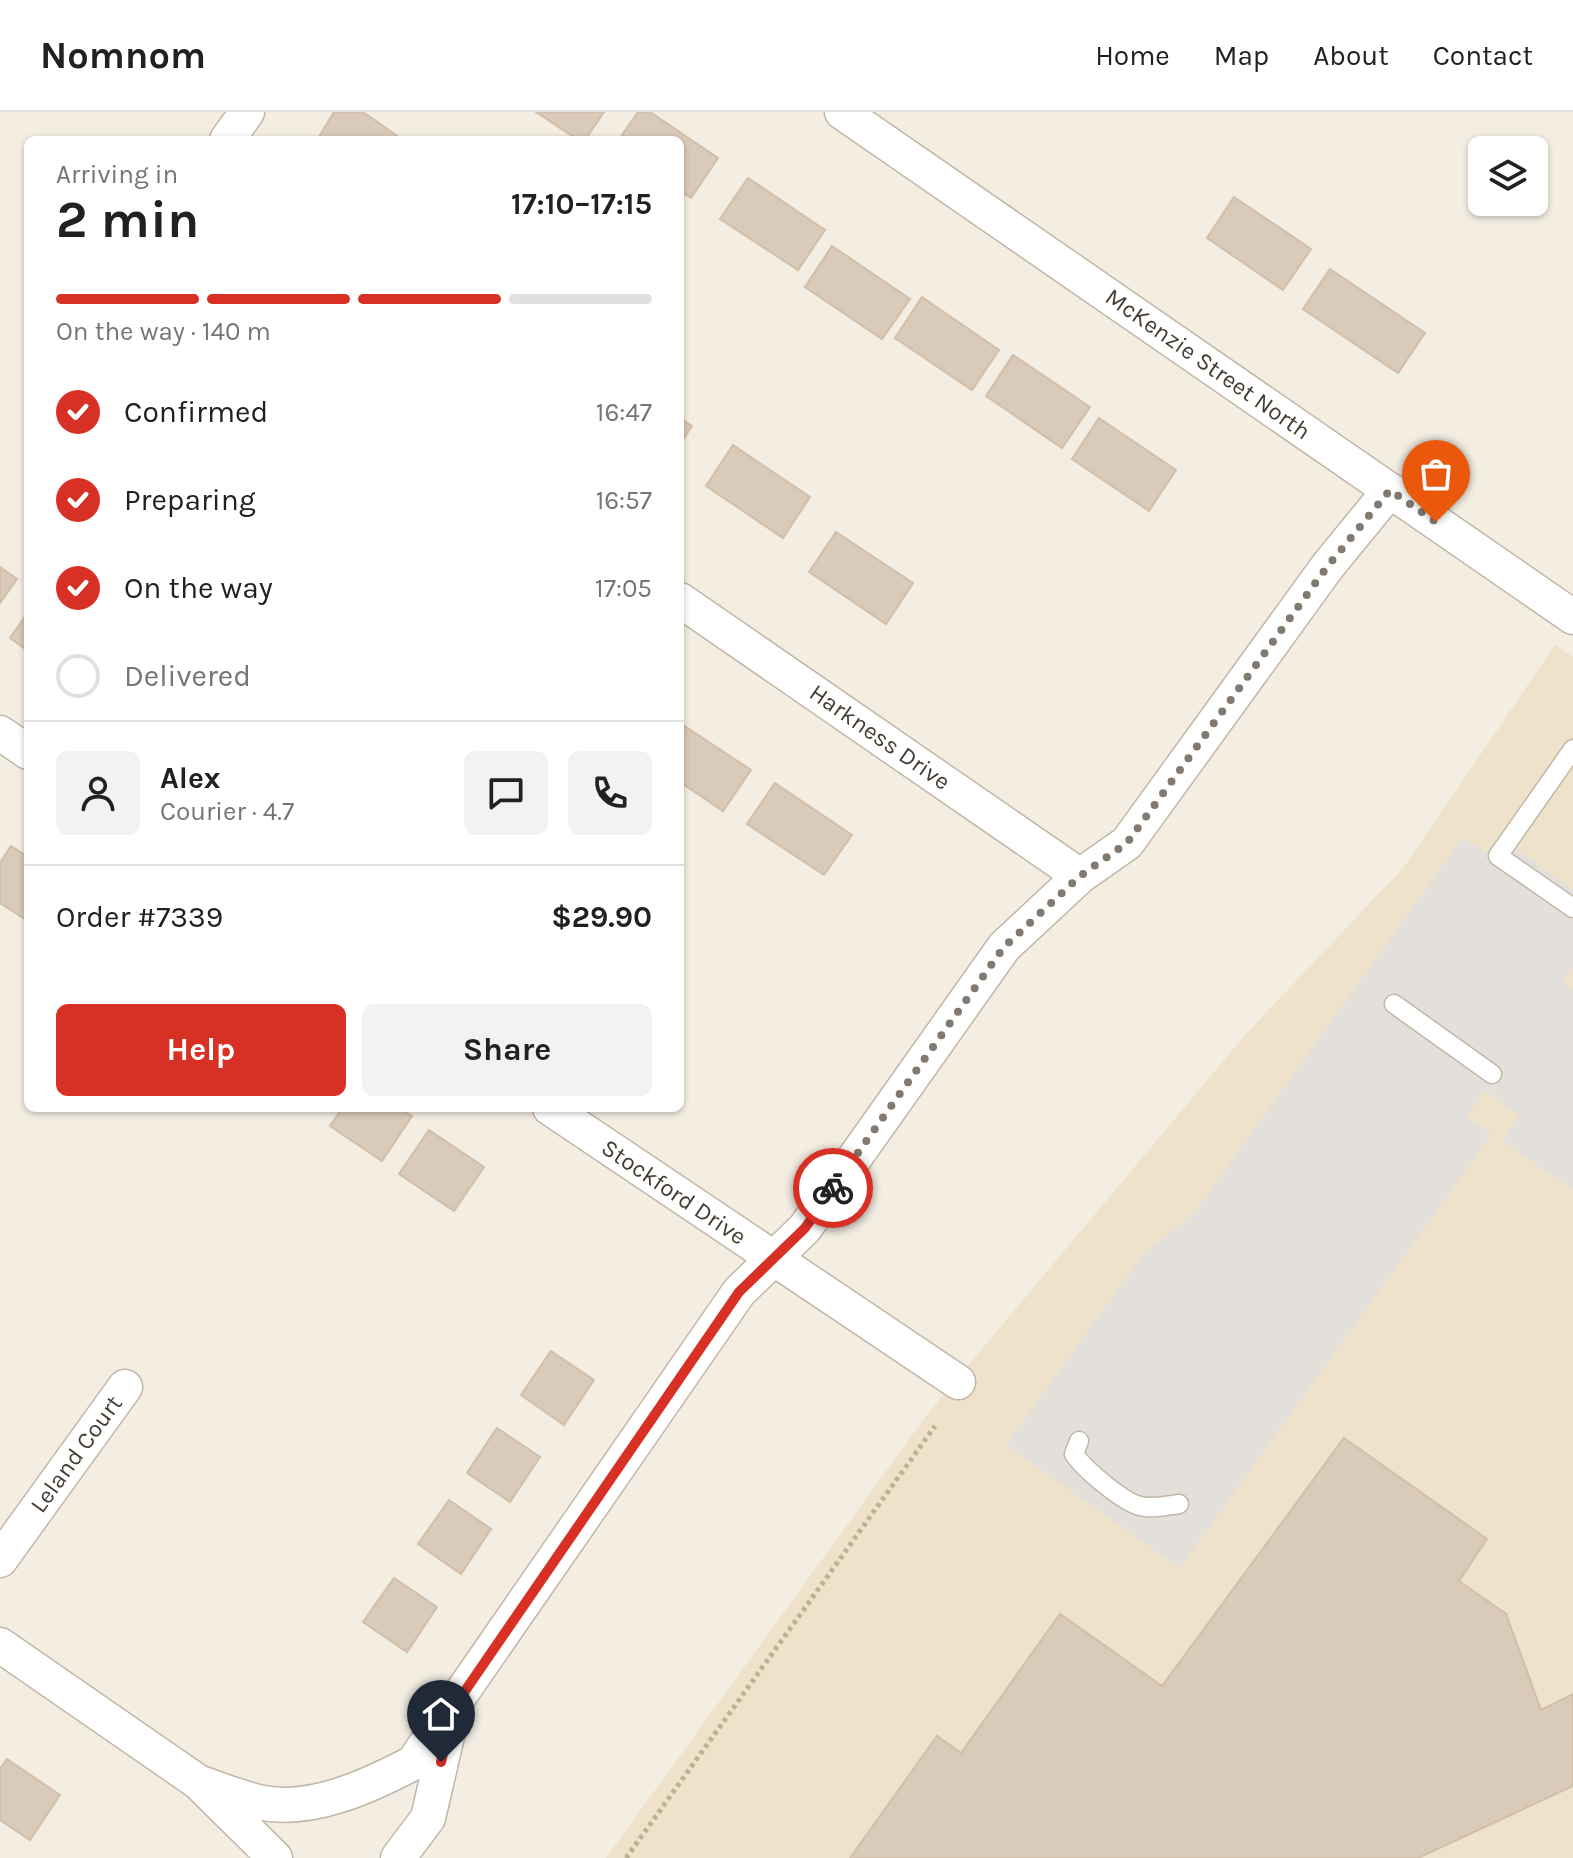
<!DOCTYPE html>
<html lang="en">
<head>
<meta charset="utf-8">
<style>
	:root { --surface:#fff; --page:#f2f2f2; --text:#202124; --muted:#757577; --line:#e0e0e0; --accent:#d93025 }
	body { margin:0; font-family:Karla,sans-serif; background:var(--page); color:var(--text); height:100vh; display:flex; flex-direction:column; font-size:30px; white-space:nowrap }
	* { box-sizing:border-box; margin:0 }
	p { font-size:26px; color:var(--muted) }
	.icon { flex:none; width:44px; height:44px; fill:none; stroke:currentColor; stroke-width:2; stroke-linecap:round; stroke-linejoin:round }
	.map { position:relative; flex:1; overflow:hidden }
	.panel { position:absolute; left:24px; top:24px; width:660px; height:976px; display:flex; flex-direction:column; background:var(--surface); border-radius:12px; box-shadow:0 2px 6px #0004 }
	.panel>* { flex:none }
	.fabs { position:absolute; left:1468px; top:24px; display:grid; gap:16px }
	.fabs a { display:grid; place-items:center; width:80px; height:80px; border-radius:12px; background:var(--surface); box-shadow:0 2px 6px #0004; font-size:40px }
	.pin { position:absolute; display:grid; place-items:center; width:68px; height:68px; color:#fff; margin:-82px -34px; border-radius:50% 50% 50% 0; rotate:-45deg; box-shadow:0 0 8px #0007 }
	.pin .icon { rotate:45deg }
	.courier { position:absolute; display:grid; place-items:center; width:80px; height:80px; margin:-40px; border:6px solid #d93025; border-radius:50%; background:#fff; color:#222; box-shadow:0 2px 10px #0007 }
	.summary em { font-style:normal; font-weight:700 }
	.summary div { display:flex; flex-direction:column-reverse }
	.summary { display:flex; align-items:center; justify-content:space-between; height:136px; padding:0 32px }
	h1 { font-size:52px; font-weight:700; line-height:60px }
	.bar { display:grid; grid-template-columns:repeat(4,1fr); gap:12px 8px; align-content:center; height:96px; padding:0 32px }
	.bar i { height:10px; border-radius:6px; background:var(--line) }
	.bar .selected { background:var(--accent) }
	.bar p { grid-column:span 4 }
	.line { display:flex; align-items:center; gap:20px; padding:0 32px; border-top:2px solid var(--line) }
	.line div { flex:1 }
	.round { display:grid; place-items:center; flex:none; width:84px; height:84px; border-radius:12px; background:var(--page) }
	ol { padding:0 32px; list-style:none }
	li { display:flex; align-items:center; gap:24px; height:88px }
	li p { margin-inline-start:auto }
	li .icon { padding:8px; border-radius:50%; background:var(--accent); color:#fff; stroke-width:4 }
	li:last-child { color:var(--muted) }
	li i { width:44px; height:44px; border:4px solid var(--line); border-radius:50% }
	.action { display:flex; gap:16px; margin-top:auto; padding:16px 32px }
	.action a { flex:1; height:92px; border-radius:12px; background:var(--accent); color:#fff; font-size:32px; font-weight:700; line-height:92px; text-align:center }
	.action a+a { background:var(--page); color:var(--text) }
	header { display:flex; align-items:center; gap:48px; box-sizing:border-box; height:112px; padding:0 40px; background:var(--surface); border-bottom:2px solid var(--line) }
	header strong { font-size:38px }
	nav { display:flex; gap:44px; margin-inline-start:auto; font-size:28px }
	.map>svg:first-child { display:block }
	.education { fill:#eee2ca }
	.parking { fill:#e3dfdb }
	.building { fill:#d9cab9; stroke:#d1bfa9; stroke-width:2 }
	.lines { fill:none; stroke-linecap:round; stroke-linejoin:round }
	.service-casing { stroke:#c2b7a7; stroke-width:21 }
	.minor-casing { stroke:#c2b7a7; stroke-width:37 }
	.path { stroke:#c2af93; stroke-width:5; stroke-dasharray:4 4; stroke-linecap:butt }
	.service { stroke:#fff; stroke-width:18 }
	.minor { stroke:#fff; stroke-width:34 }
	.done { stroke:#827a70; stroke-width:8; stroke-dasharray:0 14.4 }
	.route { stroke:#d93025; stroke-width:10 }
	.labels { text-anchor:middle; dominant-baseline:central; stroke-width:8; stroke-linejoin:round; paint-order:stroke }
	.street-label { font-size:24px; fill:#453c32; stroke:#fff }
</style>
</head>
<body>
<header>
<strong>Nomnom</strong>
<nav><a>Home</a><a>Map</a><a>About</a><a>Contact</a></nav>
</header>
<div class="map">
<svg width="1573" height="1746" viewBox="0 0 1573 1746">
	<rect width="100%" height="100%" fill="#f3ede2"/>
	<!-- education -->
	<path class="education" d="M1555 533 1573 545V1746H606L926 1304 1245 923 1404 755Z"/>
	<!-- parking -->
	<path class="parking" d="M1499 724 1573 778V856L1563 870 1573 878V1078L1503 1029 1519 1004 1486 978 1467 1005 1492 1022 1180 1456 1006 1333 1142 1144 1195 1100 1463 725 1487 741Z"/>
	<!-- building -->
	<path class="building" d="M334 0H363L403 28H317Z
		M536 0H604L585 28H578Z
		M638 0H650L718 46 691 86 680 79V28H629L622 23Z
		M748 66 825 118 798 158 720 107Z
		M1234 85 1311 137 1283 178 1207 126Z
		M832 134 910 187 882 227 805 175Z
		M1330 157 1425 221 1398 261 1303 197Z
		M922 185 999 238 972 278 895 226Z
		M1013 243 1090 295 1062 336 986 284Z
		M680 306 692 314 680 332Z
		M1099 306 1176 358 1149 399 1072 347Z
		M733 333 810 385 783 426 706 374Z
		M836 420 913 471 886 512 809 460Z
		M0 455 17 467 0 491Z
		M28 500V539L10 526Z
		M680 611 751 658 723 699 680 670Z
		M775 671 852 723 824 763 747 712Z
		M11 734 28 745V809L0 791V751Z
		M342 996H400L412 1004 382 1049 330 1014Z
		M429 1018 484 1055 454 1099 399 1062Z
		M551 1239 594 1268 564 1313 521 1283Z
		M497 1316 540 1345 510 1390 467 1361Z
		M1344 1326 1487 1427 1459 1469 1506 1502 1541 1598 1573 1582V1674L1418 1746H850L937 1624 961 1641 1060 1502 1162 1574Z
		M449 1388 491 1417 461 1462 418 1432Z
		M394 1466 437 1495 407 1540 363 1510Z
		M7 1647 60 1683 30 1728 0 1708V1657Z"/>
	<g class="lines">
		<!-- service casing -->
		<g class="service-casing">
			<path id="service" d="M1573 637 1498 744 1573 796
				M1394 892 1492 962
				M1079 1329 1074 1342C1084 1357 1123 1390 1140 1394 1154 1397 1166 1394 1179 1392"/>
		</g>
		<!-- minor casing -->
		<g class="minor-casing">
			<path id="minor" d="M842 0 1573 505
				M227 28 247 0
				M680 488 1080 764
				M0 621 28 640
				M550 996 958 1270
				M0 1448 125 1275
				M0 1533 198 1670 275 1746
				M198 1670C218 1677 238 1685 258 1690 310 1702 369 1674 413 1651L739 1180 805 1116 1004 835 1080 764 1127 731 1327 455 1390 378
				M398 1746 428 1706 450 1611"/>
		</g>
		<!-- path -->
		<path class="path" d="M626 1746 935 1314"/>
		<!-- service -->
		<use href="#service" class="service"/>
		<!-- minor -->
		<use href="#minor" class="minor"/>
	</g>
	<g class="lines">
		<!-- done -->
		<path class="done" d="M833 1076 1004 835 1080 764 1127 731 1327 455 1390 378 1436 410"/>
		<!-- route -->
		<path class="route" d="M441 1650 454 1595 739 1180 805 1116 833 1076"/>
	</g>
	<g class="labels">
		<!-- street labels -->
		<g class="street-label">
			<text transform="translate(1208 252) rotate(35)">McKenzie Street North</text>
			<text transform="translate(880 625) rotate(35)">Harkness Drive</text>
			<text transform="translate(674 1080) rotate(34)">Stockford Drive</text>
			<text transform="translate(76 1342) rotate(-54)">Leland Court</text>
		</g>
	</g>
</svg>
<div class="fabs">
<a><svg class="icon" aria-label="layers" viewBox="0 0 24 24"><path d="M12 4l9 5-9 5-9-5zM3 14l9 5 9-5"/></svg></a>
</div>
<div class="pin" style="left:1436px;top:410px;background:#ea580c"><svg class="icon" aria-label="bag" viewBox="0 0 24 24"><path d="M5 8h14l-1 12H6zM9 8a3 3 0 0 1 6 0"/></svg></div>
<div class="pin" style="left:441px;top:1650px;background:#1f2937"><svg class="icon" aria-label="home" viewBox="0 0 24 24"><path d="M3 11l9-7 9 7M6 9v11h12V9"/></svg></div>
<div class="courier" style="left:833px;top:1076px"><svg class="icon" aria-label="bike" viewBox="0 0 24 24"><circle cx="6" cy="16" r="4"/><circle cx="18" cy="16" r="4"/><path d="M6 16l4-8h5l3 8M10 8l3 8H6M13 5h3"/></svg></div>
<section class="panel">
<div class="summary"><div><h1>2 min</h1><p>Arriving in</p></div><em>17:10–17:15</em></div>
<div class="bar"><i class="selected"></i><i class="selected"></i><i class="selected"></i><i></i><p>On the way · 140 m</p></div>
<ol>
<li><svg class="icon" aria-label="check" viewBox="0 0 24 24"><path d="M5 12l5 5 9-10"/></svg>Confirmed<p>16:47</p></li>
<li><svg class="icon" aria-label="check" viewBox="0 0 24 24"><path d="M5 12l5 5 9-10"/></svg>Preparing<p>16:57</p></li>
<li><svg class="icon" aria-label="check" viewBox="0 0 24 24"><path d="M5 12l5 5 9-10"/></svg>On the way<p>17:05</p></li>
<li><i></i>Delivered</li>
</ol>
<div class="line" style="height:144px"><a class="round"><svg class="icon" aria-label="person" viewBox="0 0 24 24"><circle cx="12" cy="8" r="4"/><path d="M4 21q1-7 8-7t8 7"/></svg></a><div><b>Alex</b><p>Courier · 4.7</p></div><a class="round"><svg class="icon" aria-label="chat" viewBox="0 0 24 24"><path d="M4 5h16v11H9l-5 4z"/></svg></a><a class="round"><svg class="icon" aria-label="phone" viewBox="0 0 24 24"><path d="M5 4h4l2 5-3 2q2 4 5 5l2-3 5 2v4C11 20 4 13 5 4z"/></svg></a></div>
<div class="line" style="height:104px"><div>Order #7339</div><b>$29.90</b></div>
<div class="action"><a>Help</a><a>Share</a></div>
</section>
</div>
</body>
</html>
